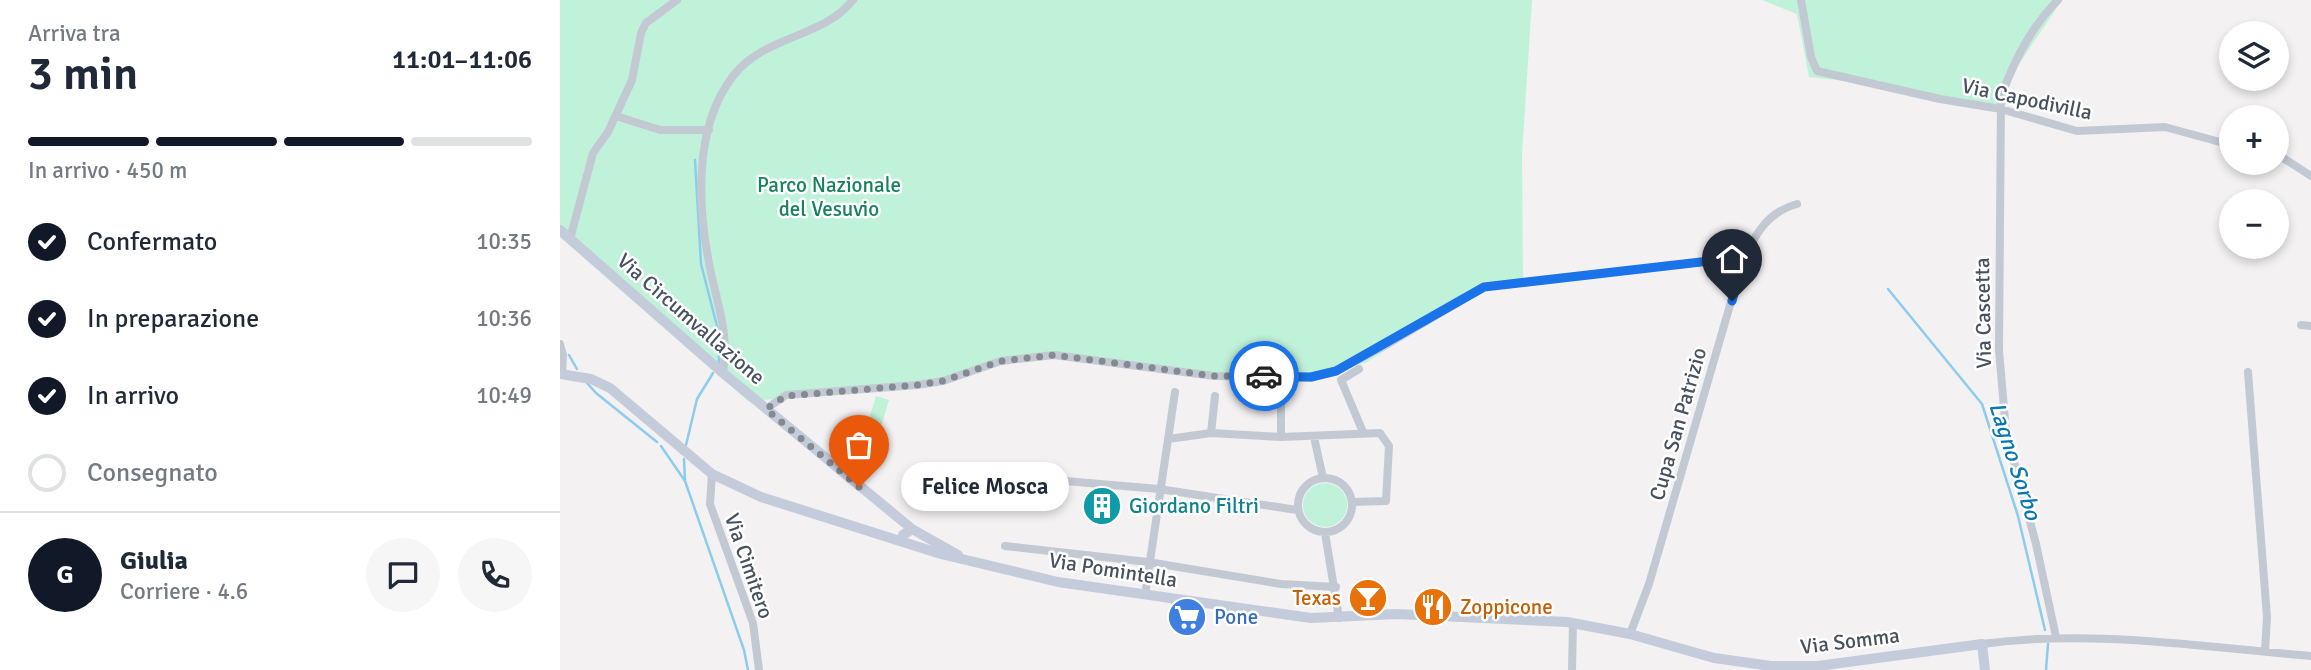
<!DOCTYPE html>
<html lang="it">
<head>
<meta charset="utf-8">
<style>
	:root { --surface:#fff; --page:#f6f6f7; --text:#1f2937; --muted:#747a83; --line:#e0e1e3; --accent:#111827 }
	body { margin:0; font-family:Signika,sans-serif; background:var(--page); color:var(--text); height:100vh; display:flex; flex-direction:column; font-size:26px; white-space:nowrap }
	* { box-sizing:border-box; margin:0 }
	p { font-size:23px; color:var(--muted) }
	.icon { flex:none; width:38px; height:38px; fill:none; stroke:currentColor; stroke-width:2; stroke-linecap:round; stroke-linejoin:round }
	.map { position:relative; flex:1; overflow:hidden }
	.sheet { display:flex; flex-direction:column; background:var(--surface); width:560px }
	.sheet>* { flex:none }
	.fabs { position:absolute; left:1659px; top:21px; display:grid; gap:14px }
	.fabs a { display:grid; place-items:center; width:70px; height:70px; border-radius:50%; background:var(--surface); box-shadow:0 4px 10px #0003; font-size:35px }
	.pin { position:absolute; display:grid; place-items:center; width:60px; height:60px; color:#fff; margin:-72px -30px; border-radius:50% 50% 50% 0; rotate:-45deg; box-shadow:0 0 7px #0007 }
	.pin .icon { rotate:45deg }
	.courier { position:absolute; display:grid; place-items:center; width:70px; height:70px; margin:-35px; border:5px solid #1a73e8; border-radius:50%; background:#fff; color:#222; box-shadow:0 2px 9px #0007 }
	.bubble { position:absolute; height:49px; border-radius:24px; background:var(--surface); box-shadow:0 4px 10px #0003; font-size:23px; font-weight:600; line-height:49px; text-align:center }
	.summary em { font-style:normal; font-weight:600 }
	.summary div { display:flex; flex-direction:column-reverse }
	.summary { display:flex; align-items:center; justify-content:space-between; height:119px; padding:0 28px }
	h1 { font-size:46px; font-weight:600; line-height:52px }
	.bar { display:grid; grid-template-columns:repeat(4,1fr); gap:10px 7px; align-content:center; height:84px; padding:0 28px }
	.bar i { height:9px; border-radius:5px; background:var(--line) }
	.bar .selected { background:var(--accent) }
	.bar p { grid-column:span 4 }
	.line { display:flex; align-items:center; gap:18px; padding:0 28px; border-top:2px solid var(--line) }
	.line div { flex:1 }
	.round { display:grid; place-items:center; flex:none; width:74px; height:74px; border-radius:37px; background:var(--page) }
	ol { padding:0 28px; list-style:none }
	li { display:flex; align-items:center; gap:21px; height:77px }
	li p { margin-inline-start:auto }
	li .icon { padding:7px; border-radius:50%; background:var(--accent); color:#fff; stroke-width:4 }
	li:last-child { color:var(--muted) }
	li i { width:38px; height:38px; border:4px solid var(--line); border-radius:50% }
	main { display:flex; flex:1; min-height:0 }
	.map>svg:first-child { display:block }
	.green { fill:#c0f1d9 }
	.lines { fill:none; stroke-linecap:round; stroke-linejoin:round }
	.stream { stroke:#8cccee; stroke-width:2.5 }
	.street { stroke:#c2c9d3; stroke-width:8 }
	.secondary { stroke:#c4cbda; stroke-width:10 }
	.done { stroke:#848992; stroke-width:7; stroke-dasharray:0 12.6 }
	.route { stroke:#1a73e8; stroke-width:9 }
	.labels { text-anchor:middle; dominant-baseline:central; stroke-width:5; stroke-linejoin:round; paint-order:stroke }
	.street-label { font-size:21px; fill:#48515f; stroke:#fff }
	.park-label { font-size:21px; fill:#16835c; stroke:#fff }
	.culture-label { font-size:21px; fill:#0d838f; stroke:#fff; text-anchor:start }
	.food-label { font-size:21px; fill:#c56008; stroke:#fff; text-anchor:end }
	.shop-label { font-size:21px; fill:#366cbe; stroke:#fff; text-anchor:start }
	.water-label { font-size:23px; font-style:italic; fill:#0a76b0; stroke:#fff }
</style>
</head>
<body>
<main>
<section class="sheet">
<div class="summary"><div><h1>3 min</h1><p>Arriva tra</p></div><em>11:01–11:06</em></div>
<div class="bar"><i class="selected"></i><i class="selected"></i><i class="selected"></i><i></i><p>In arrivo · 450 m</p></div>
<ol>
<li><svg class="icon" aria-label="check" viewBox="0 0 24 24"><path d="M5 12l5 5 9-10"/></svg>Confermato<p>10:35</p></li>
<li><svg class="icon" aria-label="check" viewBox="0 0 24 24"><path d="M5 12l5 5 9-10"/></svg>In preparazione<p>10:36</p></li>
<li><svg class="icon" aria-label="check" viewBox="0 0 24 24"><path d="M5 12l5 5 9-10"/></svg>In arrivo<p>10:49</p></li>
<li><i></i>Consegnato</li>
</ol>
<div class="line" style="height:126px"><b class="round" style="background:var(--accent);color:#fff">G</b><div><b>Giulia</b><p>Corriere · 4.6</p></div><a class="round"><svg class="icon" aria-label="chat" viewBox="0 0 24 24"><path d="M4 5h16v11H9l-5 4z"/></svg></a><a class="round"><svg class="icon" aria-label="phone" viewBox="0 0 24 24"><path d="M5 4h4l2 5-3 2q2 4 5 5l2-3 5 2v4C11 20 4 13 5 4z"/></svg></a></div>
</section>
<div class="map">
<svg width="1751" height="670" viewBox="0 0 1751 670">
	<rect width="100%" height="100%" fill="#f3f1f1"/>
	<!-- green -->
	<path class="green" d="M0 0H972L962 154 963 281 923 288 807 362 746 380 651 378 529 359 476 357 419 369 376 386 188 401 0 237Z
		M1202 0H1502L1455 70 1437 112 1295 82 1249 77 1237 14Z
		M316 396 329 400 315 447 302 443Z
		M743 505a22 22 0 1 1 44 0a22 22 0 1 1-44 0Z"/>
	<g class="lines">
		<!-- stream -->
		<path class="stream" d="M135 160 141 264 158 330 159 363
			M1328 289 1422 404 1458 516 1485 630
			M9 355 17 369
			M27 383 36 393 97 442
			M126 445 137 399 153 373
			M101 446 125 481
			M124 459 125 481 184 650 188 670
			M1486 670 1488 644"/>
		<!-- street -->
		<path class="street" d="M1241 0 1251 57 1257 71 1380 99 1441 109 1517 131 1605 127 1671 145
			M56 116 100 130H149
			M1717 154 1751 176
			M10 239 33 153 48 132 72 80 81 33 86 23 117 0
			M1741 325 1751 326
			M0 344 3 355 2 374
			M799 369 781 380 803 432
			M1688 372 1707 617 1705 651
			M163 373C169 336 159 309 151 273 138 212 132 129 173 76 206 34 262 39 293 0
			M721 397V437
			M206 409 226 395 357 385 383 381 441 361 494 355 654 376 751 378 776 371 826 345 924 287 1184 257
			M651 433 655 396
			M754 437 763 478
			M608 439 651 433 721 437 820 433 829 446 826 501 792 502
			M152 474 150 504 193 623 199 670
			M458 477 599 489 737 510
			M738 505a27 27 0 1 1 54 0a27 27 0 1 1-54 0Z
			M765 533 779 618
			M445 546 588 562 721 584 776 587
			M585 595 615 392
			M1070 634 1089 584 1184 257C1197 232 1208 212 1237 204
			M1496 637 1476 544 1446 432 1439 350 1441 97C1453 63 1472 26 1498 0
			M1422 644C1533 629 1641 647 1751 656
			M1012 670 1013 623"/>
		<!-- secondary -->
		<path class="secondary" d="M0 230 163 373 352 529
			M0 374 31 379 50 388 152 474 201 497 381 554 498 582 751 618 837 614 1007 622 1070 634 1154 658 1211 666H1258L1422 644 1425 670
			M343 535 352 529 398 555"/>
	</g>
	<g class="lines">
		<!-- done -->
		<path class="done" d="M299 487 206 409 226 396 357 385 383 381 441 361 494 355 654 376H704"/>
		<!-- route -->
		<path class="route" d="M704 376 751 377 776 371 924 287 1184 257 1172 301"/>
	</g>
	<!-- icons -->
	<defs>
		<g id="building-disc" transform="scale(2.0125)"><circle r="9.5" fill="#0f9aa8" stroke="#fff"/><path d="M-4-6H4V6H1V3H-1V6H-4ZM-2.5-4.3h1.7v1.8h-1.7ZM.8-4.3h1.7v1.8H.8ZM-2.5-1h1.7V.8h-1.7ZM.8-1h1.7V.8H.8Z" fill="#fff"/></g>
		<g id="bar-disc" transform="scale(2.0125)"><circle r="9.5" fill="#e8710a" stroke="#fff"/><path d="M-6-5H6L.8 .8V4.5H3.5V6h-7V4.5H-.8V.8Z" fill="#fff"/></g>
		<g id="restaurant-disc" transform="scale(2.0125)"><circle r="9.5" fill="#e8710a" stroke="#fff"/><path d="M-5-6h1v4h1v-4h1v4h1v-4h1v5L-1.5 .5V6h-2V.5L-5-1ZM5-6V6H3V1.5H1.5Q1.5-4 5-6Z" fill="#fff"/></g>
		<g id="supermarket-disc" transform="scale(2.0125)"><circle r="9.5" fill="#3f7fe0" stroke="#fff"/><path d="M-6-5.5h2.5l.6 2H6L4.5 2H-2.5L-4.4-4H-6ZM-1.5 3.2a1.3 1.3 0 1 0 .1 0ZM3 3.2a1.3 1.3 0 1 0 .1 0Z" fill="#fff"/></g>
	</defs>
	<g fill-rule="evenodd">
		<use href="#building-disc" x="542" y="506"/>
		<use href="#bar-disc" x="808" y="598"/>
		<use href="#restaurant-disc" x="873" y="607"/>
		<use href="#supermarket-disc" x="627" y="617"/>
	</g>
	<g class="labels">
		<!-- street labels -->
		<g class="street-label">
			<text transform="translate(1467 99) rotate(12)">Via Capodivilla</text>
			<text transform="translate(1423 313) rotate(-91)">Via Cascetta</text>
			<text transform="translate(131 319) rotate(41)">Via Circumvallazione</text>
			<text transform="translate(1118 424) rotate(-74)">Cupa San Patrizio</text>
			<text transform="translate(189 566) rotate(71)">Via Cimitero</text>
			<text transform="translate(553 570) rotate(9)">Via Pomintella</text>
			<text transform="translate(1290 641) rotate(-7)">Via Somma</text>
		</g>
		<!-- park labels -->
		<g class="park-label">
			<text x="269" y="185">Parco Nazionale<tspan x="269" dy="24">del Vesuvio</tspan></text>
		</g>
		<!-- culture labels -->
		<g class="culture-label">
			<text x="569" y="506">Giordano Filtri</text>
		</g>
		<!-- food labels -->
		<g class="food-label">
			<text x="781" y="598">Texas</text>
			<text x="900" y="607" text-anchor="start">Zoppicone</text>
		</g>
		<!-- shop labels -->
		<g class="shop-label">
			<text x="654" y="617">Pone</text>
		</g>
		<!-- water labels -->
		<g class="water-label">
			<text transform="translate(1455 461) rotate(72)">Lagno Sorbo</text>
		</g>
	</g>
</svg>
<div class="fabs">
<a><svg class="icon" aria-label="layers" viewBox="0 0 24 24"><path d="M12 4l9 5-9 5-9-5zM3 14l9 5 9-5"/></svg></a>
<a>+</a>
<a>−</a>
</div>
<div class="pin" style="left:299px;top:487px;background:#ea580c"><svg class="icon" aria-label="bag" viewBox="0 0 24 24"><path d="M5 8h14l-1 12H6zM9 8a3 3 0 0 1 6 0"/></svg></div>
<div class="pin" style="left:1172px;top:301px;background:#1f2937"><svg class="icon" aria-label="home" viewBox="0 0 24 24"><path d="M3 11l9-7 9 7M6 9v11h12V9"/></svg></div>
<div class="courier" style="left:704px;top:376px"><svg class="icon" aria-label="car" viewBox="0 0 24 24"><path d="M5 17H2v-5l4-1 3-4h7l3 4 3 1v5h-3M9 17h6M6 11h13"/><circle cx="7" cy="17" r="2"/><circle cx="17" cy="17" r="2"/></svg></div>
<div class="bubble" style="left:341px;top:462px;width:168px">Felice Mosca</div>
</div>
</main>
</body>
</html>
